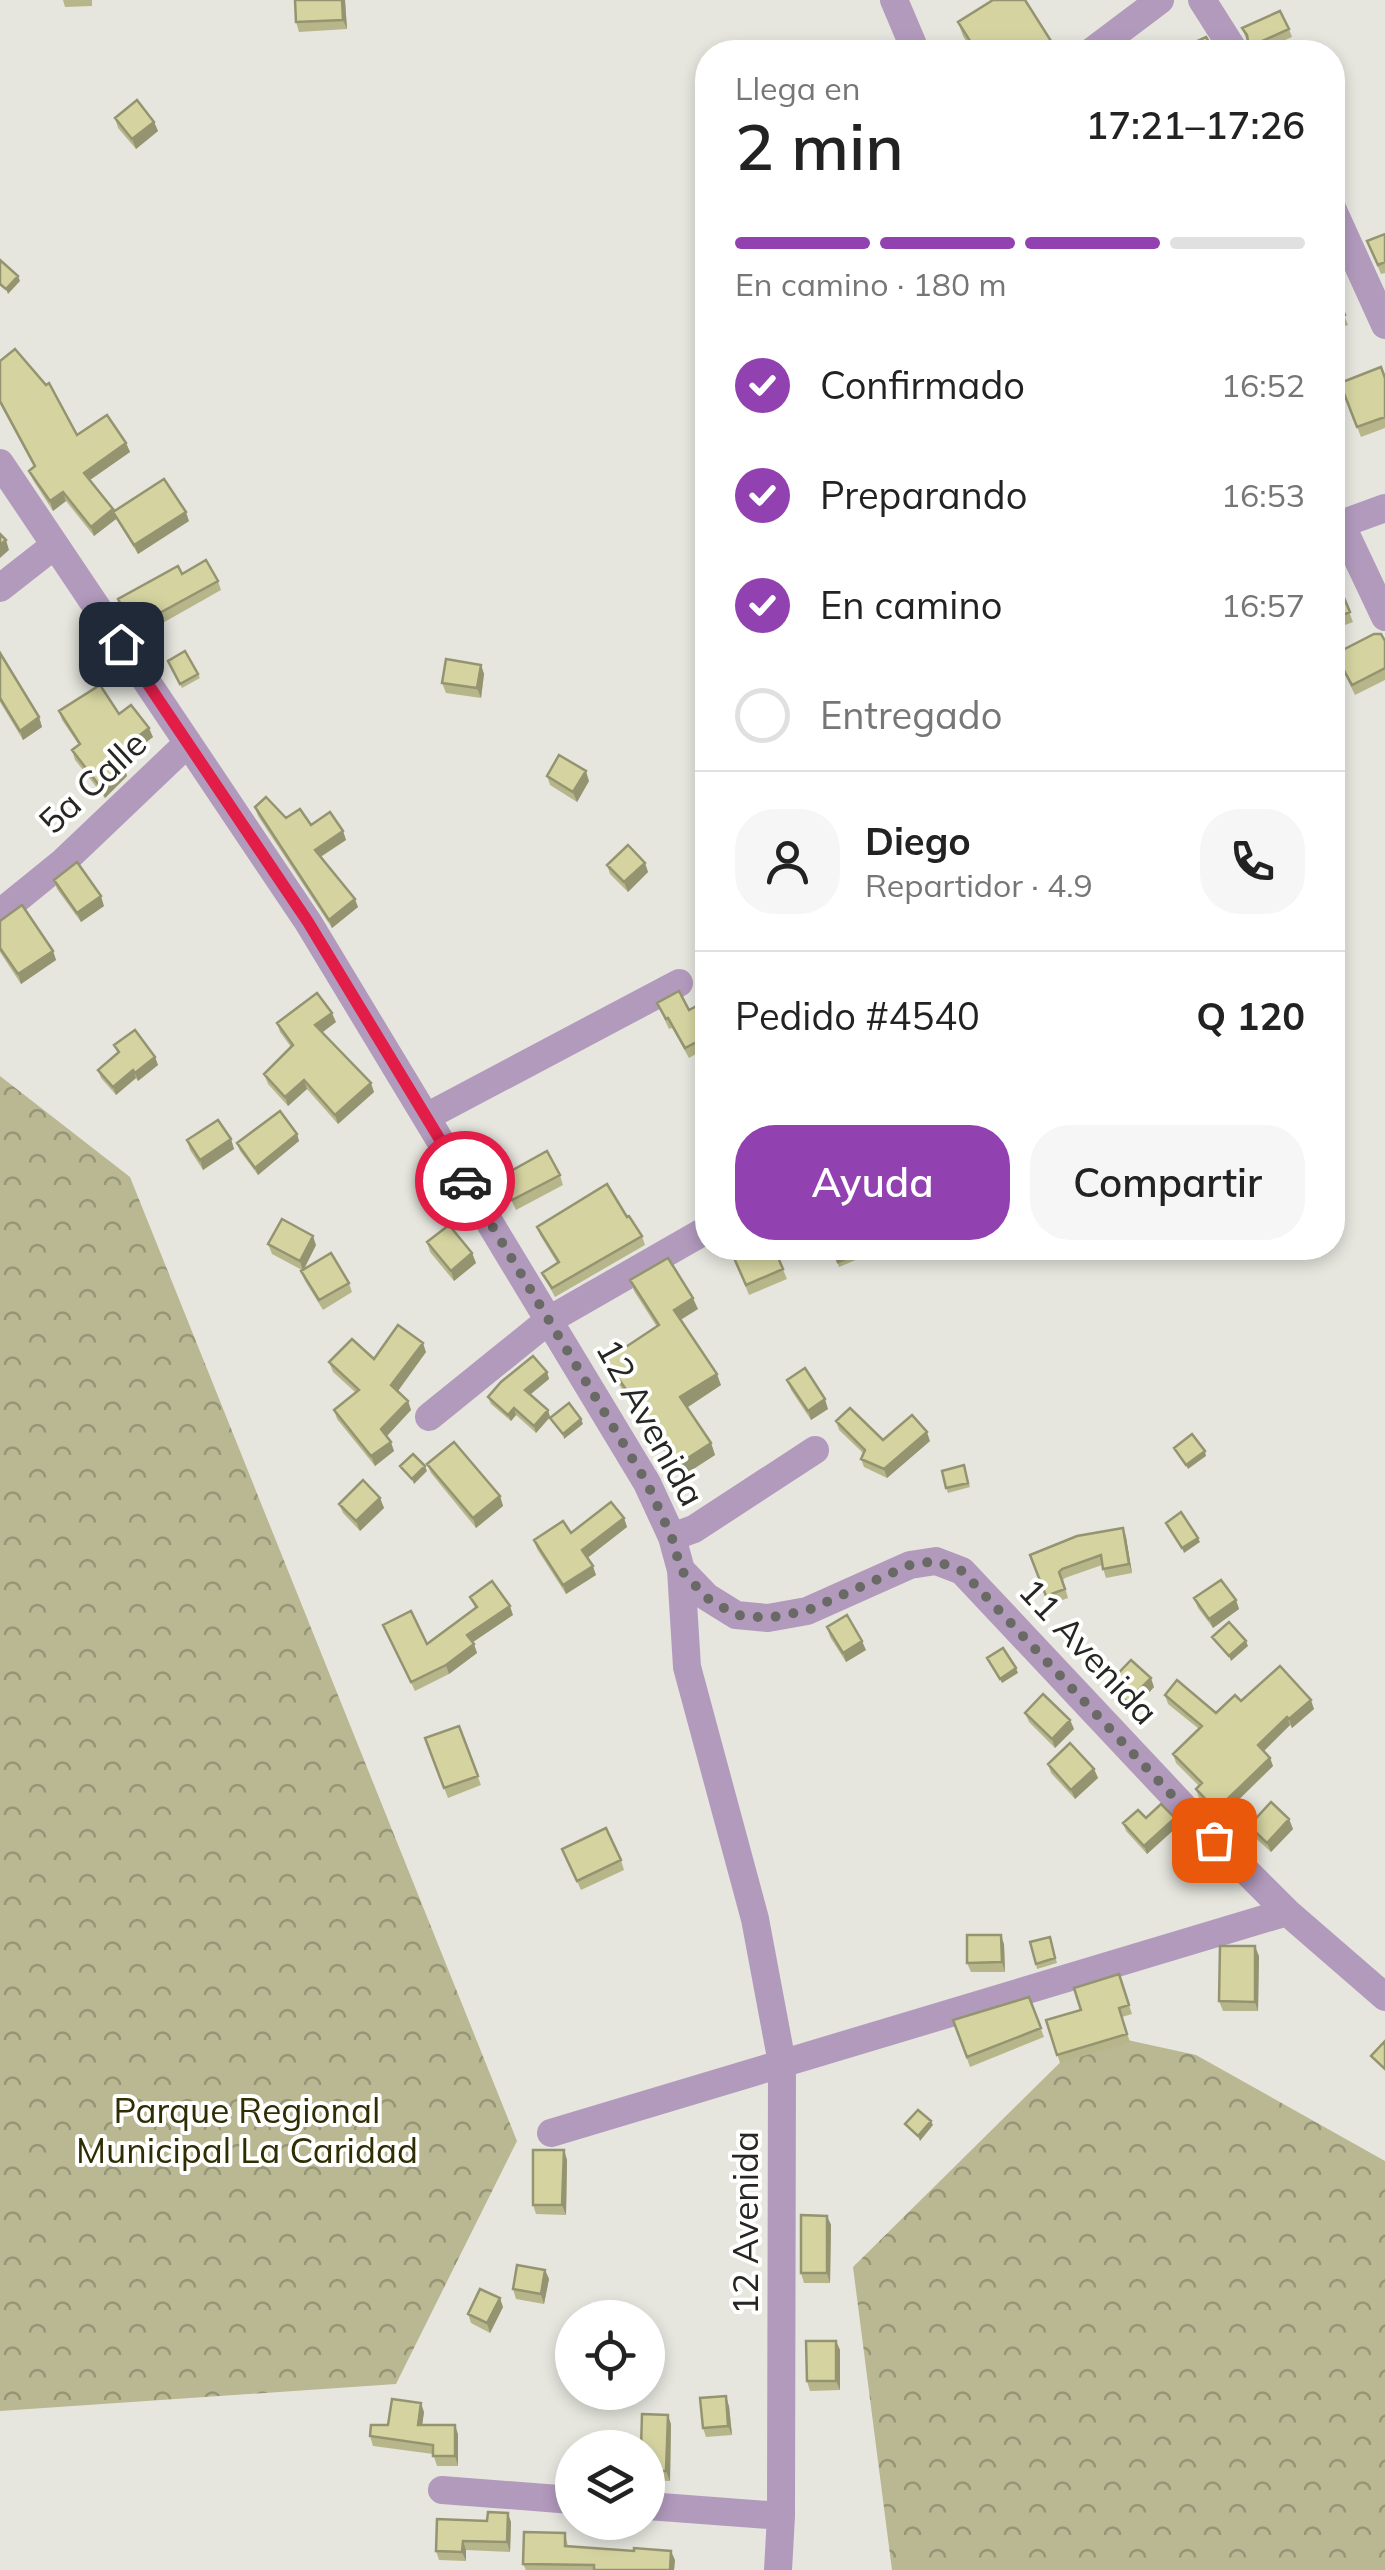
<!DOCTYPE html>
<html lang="es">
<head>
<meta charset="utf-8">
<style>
	:root { --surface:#fff; --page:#f6f6f6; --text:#222; --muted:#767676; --line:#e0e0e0; --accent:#9241b0 }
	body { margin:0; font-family:Mulish,sans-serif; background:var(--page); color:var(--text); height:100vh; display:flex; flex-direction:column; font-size:38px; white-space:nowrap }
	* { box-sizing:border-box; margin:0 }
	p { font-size:32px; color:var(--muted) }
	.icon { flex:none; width:55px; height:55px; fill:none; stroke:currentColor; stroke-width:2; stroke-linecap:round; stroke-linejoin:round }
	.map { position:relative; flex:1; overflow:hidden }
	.drawer { position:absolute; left:695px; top:40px; width:650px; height:1220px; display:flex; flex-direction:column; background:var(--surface); border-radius:40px; box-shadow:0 5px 15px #0003 }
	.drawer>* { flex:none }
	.controls { position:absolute; left:555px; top:2300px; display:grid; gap:20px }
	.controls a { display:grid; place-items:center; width:110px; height:110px; border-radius:50%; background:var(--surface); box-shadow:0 5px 15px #0003; font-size:50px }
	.pin { position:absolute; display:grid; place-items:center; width:85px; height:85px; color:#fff; margin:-42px; border-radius:20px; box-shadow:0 5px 15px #0006 }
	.courier { position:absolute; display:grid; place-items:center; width:100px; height:100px; margin:-50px; border:8px solid #e11d48; border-radius:50%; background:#fff; color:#222; box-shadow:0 2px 12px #0007 }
	.summary em { font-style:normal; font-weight:600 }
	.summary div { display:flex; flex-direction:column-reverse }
	.summary { display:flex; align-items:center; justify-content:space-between; height:170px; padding:0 40px }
	h1 { font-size:65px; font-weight:600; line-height:75px }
	.bar { display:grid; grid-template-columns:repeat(4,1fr); gap:15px 10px; align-content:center; height:120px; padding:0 40px }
	.bar i { height:12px; border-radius:8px; background:var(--line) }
	.bar .active { background:var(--accent) }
	.bar p { grid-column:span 4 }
	.line { display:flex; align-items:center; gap:25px; padding:0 40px; border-top:2px solid var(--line) }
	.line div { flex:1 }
	.round { display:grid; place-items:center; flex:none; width:105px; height:105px; border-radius:40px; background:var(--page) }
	ol { padding:0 40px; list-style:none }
	li { display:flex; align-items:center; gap:30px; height:110px }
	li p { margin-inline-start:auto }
	li .icon { padding:10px; border-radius:50%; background:var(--accent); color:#fff; stroke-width:4 }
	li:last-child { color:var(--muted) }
	li i { width:55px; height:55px; border:5px solid var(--line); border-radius:50% }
	.action { display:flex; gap:20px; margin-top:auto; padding:20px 40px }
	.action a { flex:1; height:115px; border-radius:40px; background:var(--accent); color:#fff; font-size:40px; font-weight:600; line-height:115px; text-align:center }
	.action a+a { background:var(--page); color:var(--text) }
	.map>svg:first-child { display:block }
	.park { fill:url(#park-crowns) }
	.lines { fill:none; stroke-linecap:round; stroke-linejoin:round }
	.minor { stroke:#b29abd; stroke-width:28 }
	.wall { fill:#b7b68a }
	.shaded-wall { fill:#959471 }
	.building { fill:#d5d4a1; stroke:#959471; stroke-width:2.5 }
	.done { stroke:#696965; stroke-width:10; stroke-dasharray:0 18 }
	.route { stroke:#e11d48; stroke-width:12 }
	.labels { text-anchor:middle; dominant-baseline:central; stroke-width:8; stroke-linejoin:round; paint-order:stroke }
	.street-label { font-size:35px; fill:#262624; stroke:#fffffe }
	.park-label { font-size:35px; fill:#2f2d03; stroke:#fffffe }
</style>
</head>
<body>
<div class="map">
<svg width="1385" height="2570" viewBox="0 0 1385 2570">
	<defs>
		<pattern id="park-crowns" width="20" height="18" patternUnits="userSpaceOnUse" patternTransform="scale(2.5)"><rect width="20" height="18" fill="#b9b893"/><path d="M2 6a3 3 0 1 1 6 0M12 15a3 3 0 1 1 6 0" fill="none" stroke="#969578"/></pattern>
	</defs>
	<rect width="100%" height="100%" fill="#e6e6df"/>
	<!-- park -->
	<path class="park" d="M0 1076 130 1177 517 2141 396 2384 0 2411Z
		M1091 2032 1196 2055 1385 2161V2570H892L853 2267Z"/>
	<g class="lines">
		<!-- minor -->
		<path class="minor" d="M894 0 916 52
			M1202 0 1235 52
			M1091 52 1160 0
			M1332 208 1385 325
			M0 463 308 922 647 1483 672 1537 681 1570 687 1667 755 1919 782 2063 781 2516 778 2570
			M1385 508 1341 524 1385 617
			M0 588 55 545
			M0 913 64 861 188 743
			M426 1117 679 983
			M429 1417 549 1320 708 1229
			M672 1537 694 1529 815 1450
			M681 1570 707 1597 736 1615 768 1618 807 1611 910 1565 936 1561 962 1571 1214 1839 1287 1912 1385 1997
			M551 2133 1287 1912
			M442 2490 572 2500
			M648 2506 781 2516"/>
	</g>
	<!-- wall -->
	<path class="wall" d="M63 0H92V6L65 7Z
		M345 0 347 29 299 32 296 22Z
		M958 22 1058 52H973L963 36Z
		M1242 28 1289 29 1292 37 1258 52H1251Z
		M115 118 154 122 158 131 136 149 118 128Z
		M1385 234V273L1381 274 1367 241Z
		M1332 283 1348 325 1332 330Z
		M0 361 77 435 126 443 130 452 90 480 114 512 189 521 138 554 116 519 94 536 66 501 53 511 33 480 29 471 34 467 0 404Z
		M1385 378V428L1361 437 1340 383Z
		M182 574 218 581 221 590 138 637 121 608 118 599Z
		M1339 586 1353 622 1332 630V588Z
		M1385 641V680L1355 695 1335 654Z
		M0 653 39 717 42 727 23 740 0 702Z
		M168 661 198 674 200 678 182 688Z
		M481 665 484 674 481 698 446 693 442 683Z
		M59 711 119 714 153 737 120 762 127 776 105 798 75 760 72 750 79 745 62 720Z
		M547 776 589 781 577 802 550 785Z
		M255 807 286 818 343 831 346 840 321 857 358 907 332 928 258 816Z
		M645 863 648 872 628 892 610 874 607 865Z
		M54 880 104 906 81 922 57 889Z
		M8 917 53 951 56 960 21 984 0 952V921Z
		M708 1000V1047L689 1058 672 1028 669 1029 657 1003 689 1010Z
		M336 1022 322 1032 374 1092 338 1124 307 1089 288 1106 268 1084 264 1074 291 1047 280 1032 277 1023Z
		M114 1045 155 1057 158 1065 138 1081 136 1078 116 1095 101 1078 98 1070 118 1053Z
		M297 1134 299 1141 258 1175 240 1151 237 1143Z
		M231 1139 234 1149 203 1170 190 1150 187 1140Z
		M560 1175 563 1185 516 1210 500 1177Z
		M627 1217 642 1236 645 1245 555 1297 542 1273 557 1263 540 1235 537 1227Z
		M427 1242 472 1253 476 1263 454 1281 430 1252Z
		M268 1244 316 1245 304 1269 349 1283 352 1292 323 1310 305 1281 301 1271 302 1270 272 1254Z
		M774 1248 787 1279 749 1295 734 1258Z
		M832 1248H854L858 1259 839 1267Z
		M630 1280 698 1309 681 1320 721 1385 687 1407 711 1443 715 1455 681 1477 610 1371 606 1360 657 1327 634 1291Z
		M426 1352 398 1391 408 1401 411 1410 387 1436 394 1451 375 1466 337 1419 334 1410 355 1392 333 1372 329 1362Z
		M547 1372 549 1379 530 1395 548 1410 550 1417 536 1433 516 1415 511 1421 491 1404 488 1397Z
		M787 1380 828 1409 811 1420 791 1390Z
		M836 1421 883 1440 930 1441 887 1478 864 1467 861 1459 863 1453 839 1430Z
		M427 1464 500 1496 503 1506 476 1528 431 1473Z
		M964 1465 970 1487 948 1493 946 1488Z
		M380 1498 384 1508 360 1531 343 1513 339 1504Z
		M624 1518 627 1527 587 1558 596 1575 566 1594 537 1549 534 1540 571 1533Z
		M1123 1528 1126 1537 1132 1573 1106 1578 1102 1565 1065 1578 1063 1580 1068 1598 1049 1605 1030 1555Z
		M470 1597 513 1615 473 1642 477 1653 449 1674 415 1691 383 1625 427 1644 475 1608Z
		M1194 1598 1236 1600 1239 1609 1213 1628 1198 1608Z
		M827 1627 866 1650 846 1662 830 1637Z
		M1108 1684 1154 1687 1131 1712 1111 1694Z
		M1165 1695 1216 1713 1241 1701 1314 1709 1292 1728 1290 1725 1263 1751 1270 1758 1273 1766 1219 1819 1199 1798 1196 1789 1199 1786 1176 1763 1173 1754 1199 1729 1168 1704Z
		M1025 1713 1070 1720 1074 1729 1055 1748 1029 1722Z
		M459 1726 481 1785 448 1798 425 1738Z
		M1048 1764 1094 1769 1098 1778 1075 1799 1051 1773Z
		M1146 1818H1175L1178 1826 1147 1854 1126 1831 1123 1823Z
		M1289 1819 1293 1829 1271 1852 1252 1835 1249 1826Z
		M562 1849 621 1860 624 1870 581 1890Z
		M1050 1937 1057 1963 1037 1969 1036 1964Z
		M1004 1944 1005 1972H971L967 1963Z
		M1259 1956 1258 2011H1223L1219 2001Z
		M1119 1974 1132 2014 1122 2017 1130 2042 1060 2063 1046 2020 1081 2010Z
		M1029 1997 1044 2037 970 2067 953 2020Z
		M564 2150 567 2160 566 2215 536 2214 533 2205Z
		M827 2216 831 2225 830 2283H804L801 2273Z
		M545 2270 549 2279 544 2304 516 2299 513 2289Z
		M503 2307 490 2333 471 2323 468 2314Z
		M836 2341 840 2350V2390L810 2391 807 2381Z
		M729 2406 732 2435 706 2437 703 2428Z
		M424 2412 422 2425 458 2434V2466H437L433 2454 373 2446 370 2436 388 2425Z
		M671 2424 670 2481 648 2480V2448Z
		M511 2522 510 2552 466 2550V2561L439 2560 436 2551Z
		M565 2533 568 2546 675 2560 674 2570H526L523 2564Z"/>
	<!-- shaded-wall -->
	<path class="shaded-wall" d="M342 0H345L347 29 343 20Z
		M154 122 158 131 136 149 132 139Z
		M18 276 20 281 8 294 6 289Z
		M126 443 130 452 87 482 84 473Z
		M63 492 66 501 53 511 50 501Z
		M113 509 116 519 94 536 91 527Z
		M186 512 189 521 138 554 134 545Z
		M6 540 9 550 0 558V545Z
		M481 665 484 674 481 698 477 688Z
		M39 717 42 727 23 740 20 731Z
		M149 728 153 737 118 764 114 755Z
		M124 767 127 776 105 798 102 789Z
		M586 771 589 781 577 802 573 792Z
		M343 831 346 840 318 858 315 850Z
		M645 863 648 872 628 892 624 882Z
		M101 896 104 906 81 922 77 913Z
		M355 899 358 907 332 928 329 920Z
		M53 951 56 960 21 984 18 974Z
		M332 1013 336 1022 319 1035 315 1025Z
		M155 1057 158 1065 138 1081 135 1073Z
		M133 1070 136 1078 116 1095 113 1087Z
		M304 1080 307 1089 288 1106 285 1097Z
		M371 1083 374 1092 338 1124 335 1115Z
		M297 1134 299 1141 258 1175 255 1168Z
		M231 1139 234 1149 203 1170 200 1160Z
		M313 1236 316 1245 303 1271 300 1261Z
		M472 1253 476 1263 454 1281 451 1271Z
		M693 1298 698 1309 678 1321 674 1310Z
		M423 1343 426 1352 395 1395 391 1385Z
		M547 1372 549 1379 527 1397 525 1390Z
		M717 1374 721 1385 685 1409 680 1397Z
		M825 1399 828 1409 811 1420 808 1411Z
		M408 1401 411 1410 384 1439 381 1429Z
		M514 1408 516 1415 511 1421 508 1415Z
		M548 1410 550 1417 536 1433 534 1426Z
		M581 1419 583 1424 564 1439 563 1434Z
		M927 1432 930 1441 887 1478 884 1469Z
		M391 1442 394 1451 375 1466 371 1456Z
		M711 1443 715 1455 681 1477 677 1465Z
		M1205 1451 1206 1456 1188 1469 1186 1465Z
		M425 1466 427 1471 414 1484 412 1479Z
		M500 1496 503 1506 476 1528 473 1518Z
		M380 1498 384 1508 360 1531 356 1521Z
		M624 1518 627 1527 586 1559 582 1550Z
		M1123 1528 1126 1537 1132 1573 1129 1564Z
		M1198 1538 1200 1542 1184 1553 1182 1548Z
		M593 1566 596 1575 566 1594 563 1585Z
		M1236 1600 1239 1609 1213 1628 1209 1619Z
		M510 1606 513 1615 470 1644 467 1635Z
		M862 1641 866 1650 846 1662 843 1653Z
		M1246 1641 1248 1646 1231 1661 1229 1656Z
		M474 1644 477 1653 449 1674 446 1665Z
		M1016 1668 1018 1673 1002 1683 1000 1679Z
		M1151 1678 1154 1687 1131 1712 1127 1702Z
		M1311 1700 1314 1709 1292 1728 1289 1719Z
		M1287 1717 1290 1725 1261 1754 1258 1745Z
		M1070 1720 1074 1729 1055 1748 1052 1739Z
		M1270 1758 1273 1766 1219 1819 1216 1810Z
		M1094 1769 1098 1778 1075 1799 1071 1790Z
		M1175 1818 1178 1826 1147 1854 1144 1846Z
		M1289 1819 1293 1829 1271 1852 1267 1843Z
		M1001 1935 1004 1944 1005 1972 1002 1962Z
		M1255 1946 1259 1956 1258 2011 1255 2002Z
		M931 2121 933 2125 920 2141 918 2136Z
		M564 2150 567 2160 566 2215 562 2205Z
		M827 2216 831 2225 830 2283 827 2273Z
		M545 2270 549 2279 544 2304 541 2294Z
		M500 2298 503 2307 490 2333 487 2323Z
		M836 2341 840 2350V2390L836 2381Z
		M726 2396 729 2406 732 2435 728 2426Z
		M421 2403 424 2412 421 2434 418 2425Z
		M668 2415 671 2424 670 2481 666 2471Z
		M455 2425 458 2434V2466L455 2456Z
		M508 2513 511 2522 510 2552 507 2542Z
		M463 2541 466 2550V2561L462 2552Z
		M671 2551 675 2560 674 2570H670Z"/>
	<!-- building -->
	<path class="building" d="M295 0H342L343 20 296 22Z
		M993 0H1025L1058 52H977L958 22Z
		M1280 11 1289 29 1249 47 1247 35 1242 28Z
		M1206 37 1215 52H1173Z
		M137 100 154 122 132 139 115 118Z
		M1385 234V262L1378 265 1367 241Z
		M0 260 18 276 6 289 0 284Z
		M1332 283 1345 315 1332 320Z
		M15 349 46 385 49 383 77 435 107 415 126 443 84 473 113 509 91 527 63 492 50 501 29 471 35 466 0 401V361Z
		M1381 367 1385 378V417L1357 427 1340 383Z
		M164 479 186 512 134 545 113 512Z
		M0 534 6 540 0 545Z
		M206 560 218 581 134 627 118 599 178 566 182 574Z
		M1339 586 1350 612 1332 619V588Z
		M1374 634H1381L1385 641V668L1352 685 1335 654Z
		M185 651 198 674 180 684 168 661Z
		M0 653 39 717 20 731 0 698Z
		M446 659 481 665 477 688 442 683Z
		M100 685 119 714 131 705 149 728 114 755 124 767 102 789 72 750 80 744 59 711Z
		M559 755 586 771 573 792 547 776Z
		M266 797 286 818 300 809 311 825 330 812 343 831 315 850 355 899 329 920 255 807Z
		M628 845 645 863 624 882 607 865Z
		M77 862 101 896 77 913 54 880Z
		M22 905 53 951 18 974 0 948V921Z
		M679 991 689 1010 708 1000V1036L685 1048 668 1018 666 1019 657 1003Z
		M317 993 332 1013 315 1025 371 1083 335 1115 304 1080 285 1097 264 1074 293 1045 277 1023Z
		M135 1030 155 1057 135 1073 133 1070 113 1087 98 1070 119 1052 114 1045Z
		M708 1100V1124H706L699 1103Z
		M280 1111 297 1134 255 1168 237 1143Z
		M218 1120 231 1139 200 1160 187 1140Z
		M547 1151 560 1175 512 1200 500 1177Z
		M607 1184 627 1217 629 1216 642 1236 552 1288 542 1273 559 1262 537 1227Z
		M282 1219 313 1236 300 1261 268 1244Z
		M449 1225 472 1253 451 1271 427 1242Z
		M759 1248H774L783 1269 746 1285 734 1258Z
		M832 1248H854L857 1254 838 1262Z
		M331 1253 349 1283 319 1300 301 1271Z
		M668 1258 693 1298 674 1310 717 1374 680 1397 711 1443 677 1465 606 1360 659 1325 630 1280Z
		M398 1325 423 1343 391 1385 408 1401 381 1429 391 1442 371 1456 334 1410 359 1390 329 1362 352 1339 374 1359Z
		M533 1356 547 1372 525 1390 548 1410 534 1426 514 1408 508 1415 488 1397 501 1382Z
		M805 1368 825 1399 808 1411 787 1380Z
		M569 1403 581 1419 563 1434 550 1418Z
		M850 1408 883 1440 912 1415 927 1432 884 1469 861 1459 865 1450 836 1421Z
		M1192 1434 1205 1451 1186 1465 1174 1448Z
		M454 1442 500 1496 473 1518 427 1464Z
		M413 1454 425 1466 412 1479 400 1466Z
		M964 1465 968 1483 946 1488 942 1471Z
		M363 1480 380 1498 356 1521 339 1504Z
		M611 1502 624 1518 582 1550 593 1566 563 1585 534 1540 563 1521 571 1533Z
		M1181 1512 1198 1538 1182 1548 1166 1523Z
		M1123 1528 1129 1564 1103 1569 1101 1555 1062 1569 1059 1572 1065 1589 1046 1596 1030 1555 1077 1536Z
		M1221 1580 1236 1600 1209 1619 1194 1598Z
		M492 1581 510 1606 467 1635 474 1644 446 1665 411 1682 383 1625 411 1611 427 1644 477 1607 470 1597Z
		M847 1615 862 1641 843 1653 827 1627Z
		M1229 1622 1246 1641 1229 1656 1212 1637Z
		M1003 1648 1016 1668 1000 1679 987 1658Z
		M1131 1660 1151 1678 1127 1702 1108 1684Z
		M1280 1666 1311 1700 1289 1719 1287 1717 1258 1745 1270 1758 1216 1810 1196 1789 1202 1783 1173 1754 1202 1726 1165 1695 1177 1680 1216 1713 1235 1695 1241 1701Z
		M1043 1694 1070 1720 1052 1739 1025 1713Z
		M459 1726 478 1776 444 1788 425 1738Z
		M1070 1743 1094 1769 1071 1790 1048 1764Z
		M1271 1802 1289 1819 1267 1843 1249 1826Z
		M1161 1804 1175 1818 1144 1846 1123 1823 1138 1810 1146 1818Z
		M606 1828 621 1860 577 1881 562 1849Z
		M967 1935H1001L1002 1962 967 1963Z
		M1050 1937 1055 1958 1036 1964 1030 1942Z
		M1220 1946H1255V2002L1219 2001Z
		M1119 1974 1129 2005 1119 2008 1127 2034 1057 2055 1046 2020 1081 2010 1074 1988Z
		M1029 1997 1041 2028 967 2057 953 2020Z
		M1385 2041V2069L1371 2056Z
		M918 2110 931 2121 918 2136 905 2124Z
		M533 2150H564L562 2205H533Z
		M801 2215 827 2216V2273H801Z
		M517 2265 545 2270 541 2294 513 2289Z
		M480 2289 500 2298 487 2323 468 2314Z
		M806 2341H836V2381H807Z
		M726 2396 728 2426 703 2428 700 2398Z
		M392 2399 421 2403 418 2425H455V2456H433V2445L370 2436 371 2425H388Z
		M642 2414 668 2415 666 2471H648V2448H641Z
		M488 2512 508 2513 507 2542 463 2541 462 2552 436 2551 437 2519 487 2521Z
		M524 2532 565 2533V2546L634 2551V2548L671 2551 670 2570H594V2565L523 2564Z"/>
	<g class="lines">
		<!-- done -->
		<path class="done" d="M465 1181 647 1483 672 1538 681 1570 707 1598 736 1615 768 1618 806 1611 910 1565 936 1561 962 1571 1214 1840"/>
		<!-- route -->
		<path class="route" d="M121 644 308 922 465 1181"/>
	</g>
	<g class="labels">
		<!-- street labels -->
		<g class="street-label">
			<text transform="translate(92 782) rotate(-43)">5a Calle</text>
			<text transform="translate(651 1422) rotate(61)">12 Avenida</text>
			<text transform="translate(1089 1651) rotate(47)">11 Avenida</text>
			<text transform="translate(745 2223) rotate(-90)">12 Avenida</text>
		</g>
		<!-- park labels -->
		<g class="park-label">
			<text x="247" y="2110">Parque Regional<tspan x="247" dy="40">Municipal La Caridad</tspan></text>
		</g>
	</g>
</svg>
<div class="controls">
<a><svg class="icon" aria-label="locate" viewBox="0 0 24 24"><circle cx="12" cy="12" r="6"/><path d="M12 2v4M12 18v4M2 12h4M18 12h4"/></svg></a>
<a><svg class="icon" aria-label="layers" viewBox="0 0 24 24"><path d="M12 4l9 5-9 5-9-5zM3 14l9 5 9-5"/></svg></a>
</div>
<div class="pin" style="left:1214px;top:1840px;background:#ea580c"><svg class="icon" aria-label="bag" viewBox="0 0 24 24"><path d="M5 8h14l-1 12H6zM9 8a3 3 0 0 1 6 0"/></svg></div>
<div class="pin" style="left:121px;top:644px;background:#1f2937"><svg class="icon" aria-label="home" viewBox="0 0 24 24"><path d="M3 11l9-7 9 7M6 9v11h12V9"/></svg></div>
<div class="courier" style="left:465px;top:1181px"><svg class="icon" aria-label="car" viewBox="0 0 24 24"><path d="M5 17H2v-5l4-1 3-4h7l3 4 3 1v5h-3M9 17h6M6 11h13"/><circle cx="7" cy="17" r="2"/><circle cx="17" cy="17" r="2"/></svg></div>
<section class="drawer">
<div class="summary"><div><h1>2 min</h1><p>Llega en</p></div><em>17:21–17:26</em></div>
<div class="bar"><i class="active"></i><i class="active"></i><i class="active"></i><i></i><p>En camino · 180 m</p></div>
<ol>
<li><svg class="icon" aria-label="check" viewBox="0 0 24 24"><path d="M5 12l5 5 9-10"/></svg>Confirmado<p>16:52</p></li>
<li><svg class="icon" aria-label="check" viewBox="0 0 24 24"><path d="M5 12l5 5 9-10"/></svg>Preparando<p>16:53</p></li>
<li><svg class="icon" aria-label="check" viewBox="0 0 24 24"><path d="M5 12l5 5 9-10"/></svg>En camino<p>16:57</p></li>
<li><i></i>Entregado</li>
</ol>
<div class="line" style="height:180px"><a class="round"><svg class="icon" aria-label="person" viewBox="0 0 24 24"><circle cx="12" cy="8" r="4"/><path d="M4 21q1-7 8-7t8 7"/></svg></a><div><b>Diego</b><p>Repartidor · 4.9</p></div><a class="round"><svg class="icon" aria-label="phone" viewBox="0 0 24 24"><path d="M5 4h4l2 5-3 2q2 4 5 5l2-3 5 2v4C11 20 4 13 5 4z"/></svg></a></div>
<div class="line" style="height:130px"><div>Pedido #4540</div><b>Q 120</b></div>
<div class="action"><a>Ayuda</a><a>Compartir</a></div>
</section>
</div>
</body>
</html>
